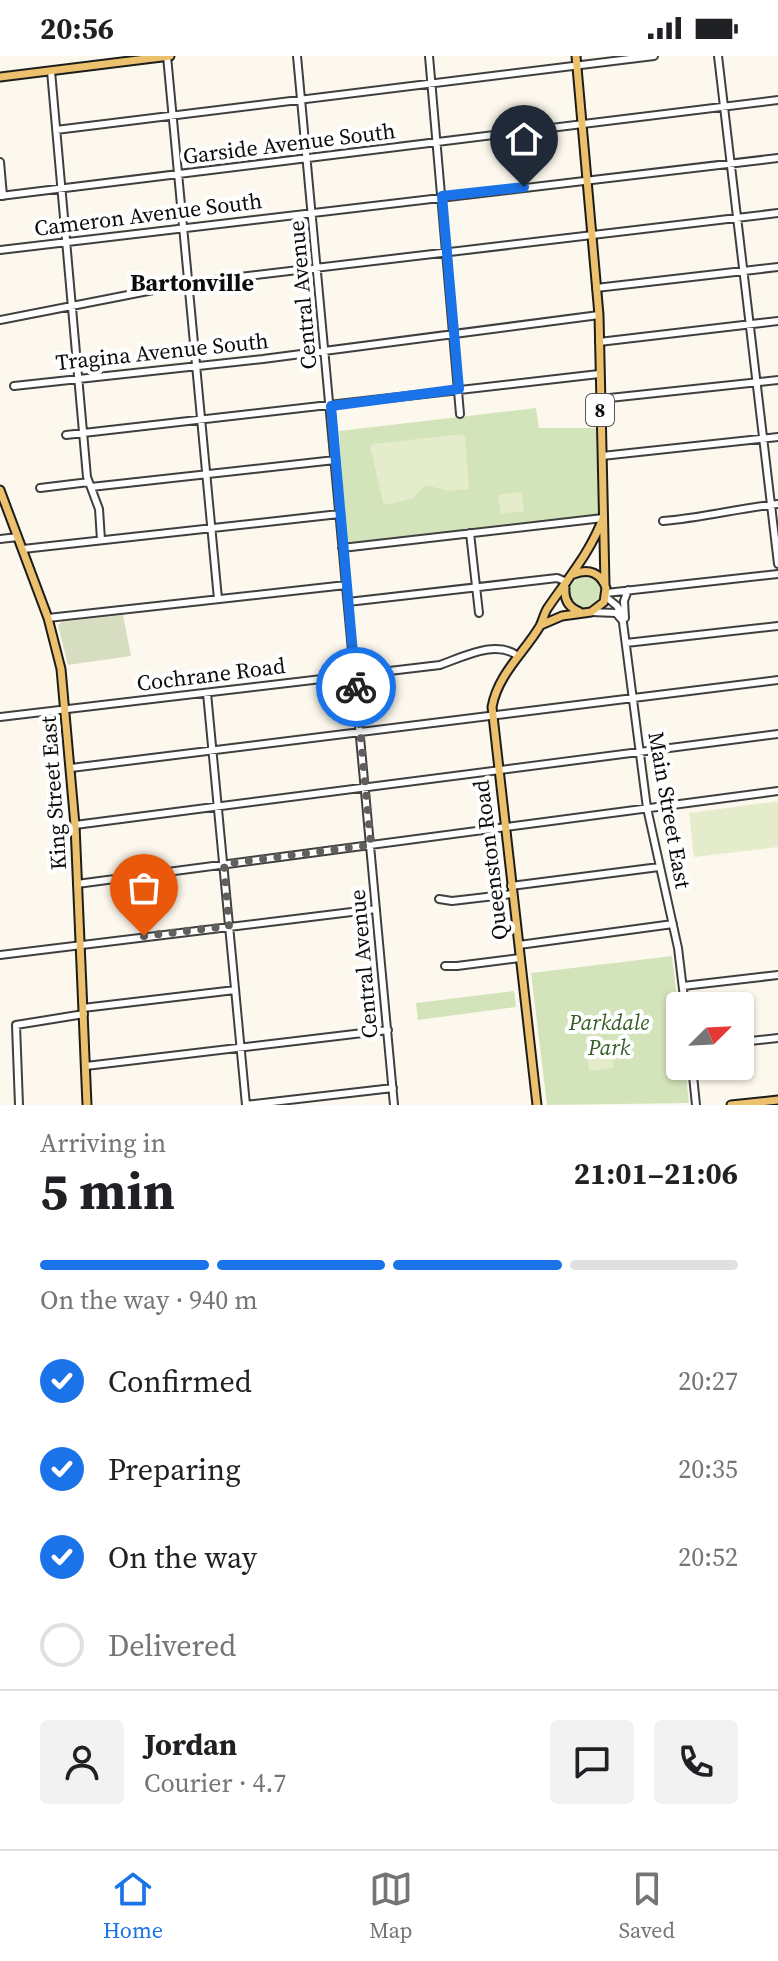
<!DOCTYPE html>
<html lang="en">
<head>
<meta charset="utf-8">
<style>
	:root { --surface:#fff; --page:#f2f2f2; --text:#202124; --muted:#757577; --line:#e0e0e0; --accent:#1a73e8 }
	body { margin:0; font-family:"Source Serif 4",serif; background:var(--page); color:var(--text); height:100vh; display:flex; flex-direction:column; font-size:30px; white-space:nowrap }
	* { box-sizing:border-box; margin:0 }
	p { font-size:26px; color:var(--muted) }
	.icon { flex:none; width:44px; height:44px; fill:none; stroke:currentColor; stroke-width:2; stroke-linecap:round; stroke-linejoin:round }
	.map { position:relative; height:1049px; overflow:hidden }
	.panel { display:flex; flex-direction:column; background:var(--surface); flex:1 }
	.panel>* { flex:none }
	.needle { width:52px; rotate:66deg }
	.fabs { position:absolute; left:666px; top:936px; display:grid; gap:16px }
	.fabs a { display:grid; place-items:center; width:88px; height:88px; border-radius:8px; background:var(--surface); box-shadow:0 2px 6px #0004; font-size:40px }
	.pin { position:absolute; display:grid; place-items:center; width:68px; height:68px; color:#fff; margin:-82px -34px; border-radius:50% 50% 50% 0; rotate:-45deg; box-shadow:0 0 8px #0007 }
	.pin .icon { rotate:45deg }
	.courier { position:absolute; display:grid; place-items:center; width:80px; height:80px; margin:-40px; border:6px solid #1a73e8; border-radius:50%; background:#fff; color:#222; box-shadow:0 2px 10px #0007 }
	.summary em { font-style:normal; font-weight:700 }
	.summary div { display:flex; flex-direction:column-reverse }
	.summary { display:flex; align-items:center; justify-content:space-between; height:136px; padding:0 40px }
	h1 { font-size:52px; font-weight:700; line-height:60px }
	.bar { display:grid; grid-template-columns:repeat(4,1fr); gap:12px 8px; align-content:center; height:96px; padding:0 40px }
	.bar i { height:10px; border-radius:6px; background:var(--line) }
	.bar .selected { background:var(--accent) }
	.bar p { grid-column:span 4 }
	.line { display:flex; align-items:center; gap:20px; padding:0 40px; border-top:2px solid var(--line) }
	.line div { flex:1 }
	.round { display:grid; place-items:center; flex:none; width:84px; height:84px; border-radius:8px; background:var(--page) }
	ol { padding:0 40px; list-style:none }
	li { display:flex; align-items:center; gap:24px; height:88px }
	li p { margin-inline-start:auto }
	li .icon { padding:8px; border-radius:50%; background:var(--accent); color:#fff; stroke-width:4 }
	li:last-child { color:var(--muted) }
	li i { width:44px; height:44px; border:4px solid var(--line); border-radius:50% }
	.status { display:flex; justify-content:space-between; align-items:center; height:56px; padding:0 40px; background:var(--surface); direction:ltr }
	.status svg { height:22px; fill:currentColor }
	.tab-bar { display:flex; justify-content:space-around; align-items:center; height:112px; border-top:2px solid var(--line); background:var(--surface); font-size:22px; color:var(--muted) }
	.tab-bar a { display:grid; justify-items:center; gap:4px }
	.tab-bar .selected { color:var(--accent) }
	.map>svg:first-child { display:block }
	.green { fill:#d4e4ba }
	.cemetery { fill:#d6ddc0 }
	.pitch { fill:#e4eccb }
	.lines { fill:none; stroke-linecap:round; stroke-linejoin:round }
	.minor-casing { stroke:#3f3f3f; stroke-width:10 }
	.major-casing { stroke:#1d1d1d; stroke-width:11 }
	.minor { stroke:#fff; stroke-width:6 }
	.major { stroke:#ecc16e; stroke-width:7 }
	.done { stroke:#605f5b; stroke-width:8; stroke-dasharray:0 14.4 }
	.route { stroke:#1a73e8; stroke-width:10 }
	.labels { text-anchor:middle; dominant-baseline:central; stroke-width:8; stroke-linejoin:round; paint-order:stroke }
	.shield { fill:#fff; stroke:#555; stroke-width:2 }
	.shield-label { font-size:20px; font-weight:bold; fill:#0c0c0c }
	.street-label { font-size:22px; fill:#0c0c0c; stroke:#fff }
	.park-label { font-size:22px; font-style:italic; fill:#345d23; stroke:#fff }
	.neighbourhood-label { font-size:24px; font-weight:bold; fill:#0c0c0c; stroke:#fff }
</style>
</head>
<body>
<div class="status"><b>20:56</b><svg viewBox="0 0 49 12"><path d="M0 12V9h3v3zM5 12V6h3v6zM10 12V3h3v9zM15 12V0h3v12zM26 1h20v11H26zM47 4h2v5h-2z"/></svg></div>
<div class="map">
<svg width="778" height="1049" viewBox="0 0 778 1049">
	<rect width="100%" height="100%" fill="#fdf8ed"/>
	<!-- green -->
	<path class="green" d="M536 352 539 372H596L598 460 351 488 347 485 339 375Z
		M568 536a17 17 0 1 1 34 0a17 17 0 1 1-34 0Z
		M672 900 680 967V1010H685L689 1047 547 1049 531 917Z
		M514 935 516 951 418 964 416 947Z"/>
	<!-- cemetery -->
	<path class="cemetery" d="M123 559 131 600 68 609 58 569 62 566Z"/>
	<!-- pitch -->
	<path class="pitch" d="M462 378 465 380 469 433 448 435 426 429 412 443 384 449 370 391 373 388Z
		M522 436 524 455 501 458 498 439Z
		M778 745V791L694 801 689 757Z
		M611 991 614 1012 589 1015 586 994Z"/>
	<g class="lines">
		<!-- minor casing -->
		<g class="minor-casing">
			<path id="minor" d="M167 0 218 543
				M297 0 394 1049
				M429 0 460 358
				M718 0 778 508
				M51 15 87 421 99 453 101 484
				M56 74 654 0
				M0 106 3 140
				M0 140 778 44
				M0 194 778 102
				M596 232 778 211
				M0 264 189 227 778 157
				M599 286 778 265
				M14 330 263 303 599 259
				M600 343 778 324
				M66 379 599 318
				M602 400 778 381
				M91 431 335 404
				M40 432 89 426
				M663 465C702 462 739 452 778 448
				M470 477 479 557
				M0 483 18 481
				M342 492 603 462
				M23 493 339 458
				M606 537 778 518
				M606 541 617 550 622 559 647 752 678 892 685 950
				M348 546 557 522 567 526
				M591 556 616 557 622 564
				M48 562 346 529
				M625 562 624 545 628 534
				M626 587 778 570
				M207 637 246 1049
				M0 661 440 609C463 601 496 583 518 600
				M71 712 778 624
				M75 769 778 678
				M77 828 778 735
				M511 830 659 811
				M439 843 452 845 512 838
				M519 889 673 868
				M0 899 376 853
				M445 910H457L520 902
				M683 930 778 919
				M83 952 235 934
				M740 986 778 982
				M86 1010 388 974
				M692 1010 696 1049
				M19 1049 16 969 84 958
				M246 1049 393 1032"/>
		</g>
		<!-- major casing -->
		<g class="major-casing">
			<path id="major" d="M576 0 599 259 605 528
				M0 21 170 0
				M0 434 48 562 61 613 75 769 87 1049
				M565 532C564 544 569 552 580 556
				M541 569 562 560 591 556 604 546 606 532C601 517 589 512 574 518
				M537 1049 492 651C498 618 524 597 540 570 543 564 544 558 547 553 568 522 590 497 603 462
				M731 1049 778 1044"/>
		</g>
		<!-- minor -->
		<use href="#minor" class="minor"/>
		<!-- major -->
		<use href="#major" class="major"/>
	</g>
	<g class="lines">
		<!-- done -->
		<path class="done" d="M144 880 229 870 224 808 371 789 356 631"/>
		<!-- route -->
		<path class="route" d="M356 631 331 350 459 333 442 140 524 131"/>
	</g>
	<g class="labels">
		<!-- shield labels -->
		<rect class="shield" x="586" y="338" width="28" height="32" rx="6"/>
		<g class="shield-label">
			<text x="600" y="354">8</text>
		</g>
		<!-- street labels -->
		<g class="street-label">
			<text transform="translate(289 87) rotate(-7)">Garside Avenue South</text>
			<text transform="translate(148 158) rotate(-7)">Cameron Avenue South</text>
			<text transform="translate(302 239) rotate(-95)">Central Avenue</text>
			<text transform="translate(162 295) rotate(-6)">Tragina Avenue South</text>
			<text transform="translate(211 618) rotate(-7)">Cochrane Road</text>
			<text transform="translate(53 737) rotate(-94)">King Street East</text>
			<text transform="translate(670 754) rotate(80)">Main Street East</text>
			<text transform="translate(490 804) rotate(-97)">Queenston Road</text>
			<text transform="translate(363 908) rotate(-95)">Central Avenue</text>
		</g>
		<!-- park labels -->
		<g class="park-label">
			<text x="609" y="966">Parkdale<tspan x="609" dy="25">Park</tspan></text>
		</g>
		<!-- neighbourhood labels -->
		<g class="neighbourhood-label">
			<text x="192" y="226">Bartonville</text>
		</g>
	</g>
</svg>
<div class="fabs">
<a><svg class="needle" viewBox="-14 -14 28 28"><path d="M0-13l5 13h-10z" fill="#e53935"/><path d="M0 13l5-13h-10z" fill="#757577"/></svg></a>
</div>
<div class="pin" style="left:144px;top:880px;background:#ea580c"><svg class="icon" aria-label="bag" viewBox="0 0 24 24"><path d="M5 8h14l-1 12H6zM9 8a3 3 0 0 1 6 0"/></svg></div>
<div class="pin" style="left:524px;top:131px;background:#1f2937"><svg class="icon" aria-label="home" viewBox="0 0 24 24"><path d="M3 11l9-7 9 7M6 9v11h12V9"/></svg></div>
<div class="courier" style="left:356px;top:631px"><svg class="icon" aria-label="bike" viewBox="0 0 24 24"><circle cx="6" cy="16" r="4"/><circle cx="18" cy="16" r="4"/><path d="M6 16l4-8h5l3 8M10 8l3 8H6M13 5h3"/></svg></div>
</div>
<section class="panel">
<div class="summary"><div><h1>5 min</h1><p>Arriving in</p></div><em>21:01–21:06</em></div>
<div class="bar"><i class="selected"></i><i class="selected"></i><i class="selected"></i><i></i><p>On the way · 940 m</p></div>
<ol>
<li><svg class="icon" aria-label="check" viewBox="0 0 24 24"><path d="M5 12l5 5 9-10"/></svg>Confirmed<p>20:27</p></li>
<li><svg class="icon" aria-label="check" viewBox="0 0 24 24"><path d="M5 12l5 5 9-10"/></svg>Preparing<p>20:35</p></li>
<li><svg class="icon" aria-label="check" viewBox="0 0 24 24"><path d="M5 12l5 5 9-10"/></svg>On the way<p>20:52</p></li>
<li><i></i>Delivered</li>
</ol>
<div class="line" style="height:144px"><a class="round"><svg class="icon" aria-label="person" viewBox="0 0 24 24"><circle cx="12" cy="8" r="4"/><path d="M4 21q1-7 8-7t8 7"/></svg></a><div><b>Jordan</b><p>Courier · 4.7</p></div><a class="round"><svg class="icon" aria-label="chat" viewBox="0 0 24 24"><path d="M4 5h16v11H9l-5 4z"/></svg></a><a class="round"><svg class="icon" aria-label="phone" viewBox="0 0 24 24"><path d="M5 4h4l2 5-3 2q2 4 5 5l2-3 5 2v4C11 20 4 13 5 4z"/></svg></a></div>
</section>
<nav class="tab-bar">
<a class="selected"><svg class="icon" aria-label="home" viewBox="0 0 24 24"><path d="M3 11l9-7 9 7M6 9v11h12V9"/></svg>Home</a>
<a><svg class="icon" aria-label="map" viewBox="0 0 24 24"><path d="M3 6l6-2 6 2 6-2v14l-6 2-6-2-6 2zM9 4v14M15 6v14"/></svg>Map</a>
<a><svg class="icon" aria-label="saved" viewBox="0 0 24 24"><path d="M7 4h10v16l-5-4-5 4z"/></svg>Saved</a>
</nav>
</body>
</html>
